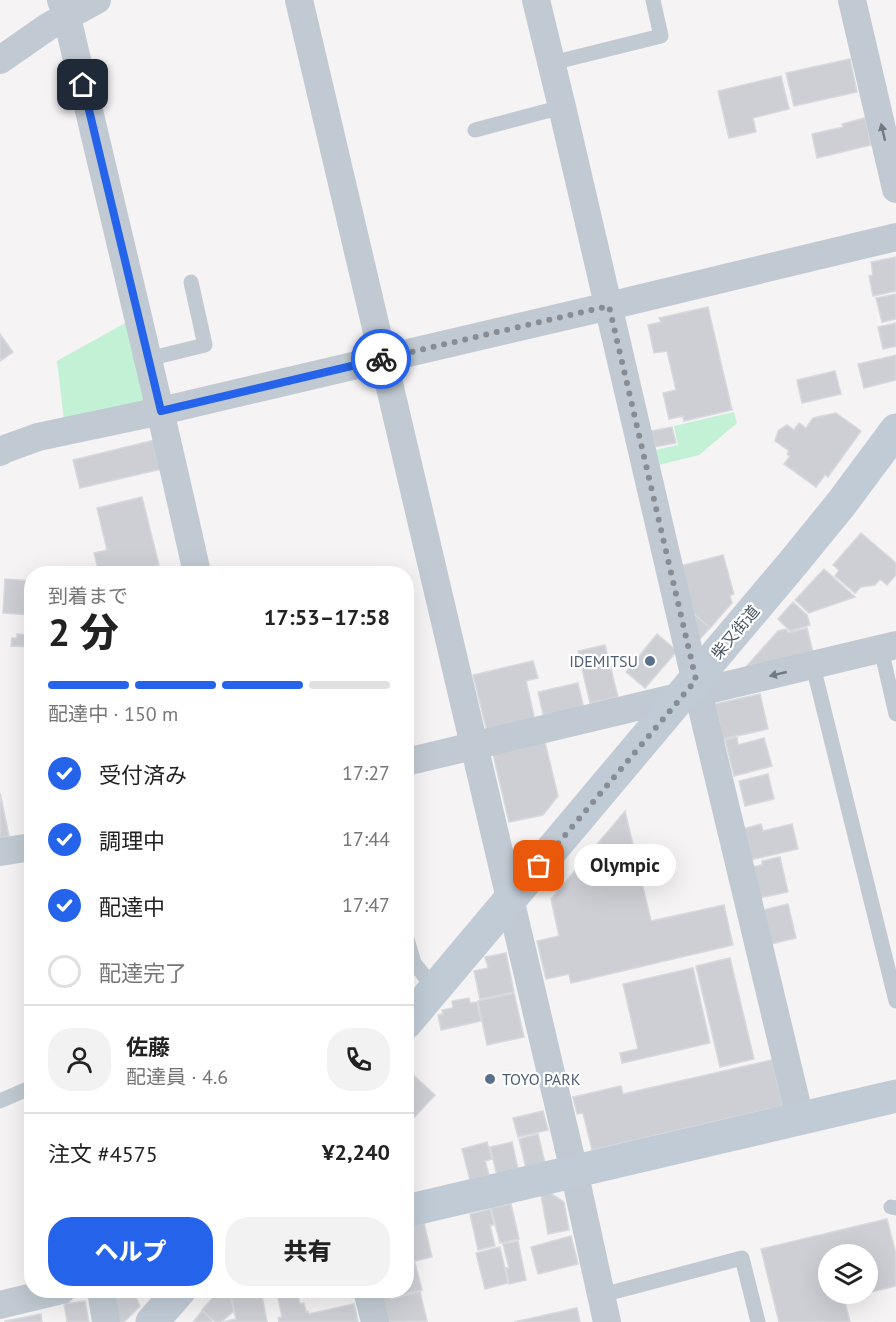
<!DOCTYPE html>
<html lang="ja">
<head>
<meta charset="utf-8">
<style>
	:root { --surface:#fff; --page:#f2f2f2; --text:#222; --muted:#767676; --line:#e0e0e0; --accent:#2563eb }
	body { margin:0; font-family:"PT Sans","Noto Sans JP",sans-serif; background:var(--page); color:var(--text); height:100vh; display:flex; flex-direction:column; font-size:22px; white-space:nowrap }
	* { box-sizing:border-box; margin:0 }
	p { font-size:20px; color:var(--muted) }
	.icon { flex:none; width:33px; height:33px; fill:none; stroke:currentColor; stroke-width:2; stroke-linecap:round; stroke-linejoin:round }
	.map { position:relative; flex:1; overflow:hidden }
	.panel { position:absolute; left:24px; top:566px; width:390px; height:732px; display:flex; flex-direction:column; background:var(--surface); border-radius:24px; box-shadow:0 6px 24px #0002 }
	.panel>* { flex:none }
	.tools { position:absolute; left:818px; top:1244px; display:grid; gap:12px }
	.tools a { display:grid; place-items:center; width:60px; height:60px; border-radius:50%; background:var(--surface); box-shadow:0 6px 24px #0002; font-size:30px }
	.pin { position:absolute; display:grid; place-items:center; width:51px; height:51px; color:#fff; margin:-26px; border-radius:12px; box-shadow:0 3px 9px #0006 }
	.courier { position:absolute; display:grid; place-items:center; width:60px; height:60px; margin:-30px; border:4px solid #2563eb; border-radius:50%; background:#fff; color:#222; box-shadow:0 2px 8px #0007 }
	.bubble { position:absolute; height:42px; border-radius:21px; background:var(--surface); box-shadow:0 6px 24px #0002; font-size:20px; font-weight:800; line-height:42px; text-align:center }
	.headline em { font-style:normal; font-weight:800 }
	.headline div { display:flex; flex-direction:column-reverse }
	.headline { display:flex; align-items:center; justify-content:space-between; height:102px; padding:0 24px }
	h1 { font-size:39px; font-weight:800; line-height:45px }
	.bar { display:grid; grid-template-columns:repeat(4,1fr); gap:9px 6px; align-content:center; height:72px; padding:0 24px }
	.bar i { height:8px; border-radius:4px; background:var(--line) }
	.bar .on { background:var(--accent) }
	.bar p { grid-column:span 4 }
	.line { display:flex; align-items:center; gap:15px; padding:0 24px; border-top:2px solid var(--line) }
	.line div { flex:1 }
	.round { display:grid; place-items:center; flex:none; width:63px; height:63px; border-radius:24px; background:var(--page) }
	ol { padding:0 24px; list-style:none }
	li { display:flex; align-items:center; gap:18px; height:66px }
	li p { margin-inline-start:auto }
	li .icon { padding:6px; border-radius:50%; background:var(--accent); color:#fff; stroke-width:4 }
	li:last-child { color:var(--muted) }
	li i { width:33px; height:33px; border:3px solid var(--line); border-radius:50% }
	.cta { display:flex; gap:12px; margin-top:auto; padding:12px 24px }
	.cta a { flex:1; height:69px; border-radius:24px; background:var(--accent); color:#fff; font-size:24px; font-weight:800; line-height:69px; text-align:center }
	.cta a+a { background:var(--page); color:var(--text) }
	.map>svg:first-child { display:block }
	.green { fill:#c3f1d5 }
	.building { fill:#cdcfd5; stroke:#d7d9de; stroke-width:1.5 }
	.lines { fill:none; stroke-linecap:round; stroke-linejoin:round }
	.lane { stroke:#c1cad2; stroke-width:15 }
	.street { stroke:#c1cad2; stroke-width:28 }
	.secondary { stroke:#c1cbd6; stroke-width:33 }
	.oneway { fill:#6e7983 }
	.done { stroke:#868d94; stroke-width:6; stroke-dasharray:0 10.8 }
	.route { stroke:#2563eb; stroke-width:8 }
	.service-dot { fill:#5c6f8a; stroke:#fff; stroke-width:2 }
	.labels { text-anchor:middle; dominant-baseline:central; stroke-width:4.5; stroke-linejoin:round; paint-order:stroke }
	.street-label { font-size:16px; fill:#4a5661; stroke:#fff }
	.service-label { font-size:16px; fill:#4e5e75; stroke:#fff; text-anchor:end }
</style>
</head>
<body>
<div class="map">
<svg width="896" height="1322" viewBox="0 0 896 1322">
	<rect width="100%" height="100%" fill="#f5f3f3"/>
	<!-- green -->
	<path class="green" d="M127 322 146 401 64 420 57 361Z
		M734 412 737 423 699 455 659 465 655 450 678 445 674 426Z"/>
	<!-- building -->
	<path class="building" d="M850 59 857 92 794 106 786 73Z
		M781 76 789 109 753 118 756 132 729 138 718 91Z
		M865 118 871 145 817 158 812 134 843 127 842 124Z
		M896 257V291L873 296 869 276 873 275 871 262Z
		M896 294V319L882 322 876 298Z
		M708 307 732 410 684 421 683 416 669 419 663 393 676 390 667 351 654 353 648 325 661 322 659 318Z
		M896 323V346L883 349 878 327Z
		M0 334 13 352 0 361Z
		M896 355V380L864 388 858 364Z
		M835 371 841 394 802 403 797 380Z
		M836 413 861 431 828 477 825 475 816 487 784 464 790 456 787 454 789 451 775 441 778 431 787 425 794 430 799 423 806 428 813 418Z
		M672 427 676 443 655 447 651 431Z
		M155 440 162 469 80 488 73 460Z
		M142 497 159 565 127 573H99L94 553 107 550 97 508Z
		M861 533 896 563V575L887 585 880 579 875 585 861 587 855 593 835 576 839 570 833 565Z
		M723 555 734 594 730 596 732 603 710 628 693 613 680 566Z
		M824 569 855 597 809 613 795 600Z
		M5 579 32 581V615L3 613Z
		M793 602 807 615 810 625 790 631 778 619Z
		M694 614 710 628 699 640Z
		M807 628 813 653 744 669 778 631 787 629 788 633Z
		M17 634 32 635V647L11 646 12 638H17Z
		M657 634 677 651 645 688 626 672Z
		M605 645 618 697 590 703 578 651Z
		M533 661 538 678 526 681 535 720 487 732 473 675Z
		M578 683 584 709 544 718 538 692Z
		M760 694 768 729 723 739 715 704Z
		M737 737 738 745 764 738 772 766 734 776 725 740Z
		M545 742 558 796 543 815 509 822 493 754Z
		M768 774 774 799 745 806 739 781Z
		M0 793 9 836 0 838Z
		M625 811 651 921 724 905 733 945 571 983 569 974 546 979 537 941 559 936 551 899Z
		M761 824 763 831 792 824 798 849 750 860 743 829Z
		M780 857 788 892 759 898 751 867 762 865V861Z
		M788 904 796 938 771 944 763 910Z
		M506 953 514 992 480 999 474 971 488 968 485 957Z
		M730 958 754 1059 720 1067 696 966Z
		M693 968 710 1043 622 1063 620 1053 638 1049 623 984Z
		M514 993 524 1037 487 1045 478 1001Z
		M469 998 470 1003 477 1002 481 1021 441 1030 438 1015 443 1014 442 1010 453 1008 452 1001Z
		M772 1060 783 1106 592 1150 583 1113 577 1114 573 1097 621 1086 623 1094Z
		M408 1070 435 1095 406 1126V1072Z
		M543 1111 548 1130 518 1137 513 1118Z
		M538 1134 545 1163 526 1168 519 1139Z
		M487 1142 492 1159 485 1161 489 1175 470 1180 462 1149Z
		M512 1142 518 1169 497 1175 490 1147Z
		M550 1193 564 1202 569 1230 548 1234 541 1195Z
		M511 1204 519 1239 500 1243 491 1208Z
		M490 1209 494 1225H490L495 1246 478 1250 470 1214Z
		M887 1219 896 1254V1286L867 1293V1254H828V1293H867L844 1298 850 1322H779L761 1249Z
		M424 1223 432 1257 406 1263V1227Z
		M571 1236 578 1264 538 1274 531 1247Z
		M518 1241 526 1280 509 1284 506 1268H509L503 1244Z
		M500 1247 508 1283 485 1289 476 1253Z
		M415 1263 422 1290 392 1297 390 1290 378 1293 377 1290H406V1265Z
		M133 1290 140 1306 124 1322H114L112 1302Z
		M219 1290H222L230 1297 234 1311 221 1322H215L202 1310Z
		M230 1290H261L267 1322H223L236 1319Z
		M389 1292 391 1299 420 1292 427 1321 385 1322 378 1295Z
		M297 1294 300 1304 304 1303 306 1312 308 1311 309 1314 354 1304 358 1322H279L278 1318 282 1317 278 1298Z
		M85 1301 89 1322H67L64 1304Z
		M577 1308 580 1322H514Z
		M202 1311 211 1319 212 1322H193Z
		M41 1314 42 1322H5V1321Z"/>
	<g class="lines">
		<!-- lane -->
		<path class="lane" d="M552 63 661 36 653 0
			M475 130 562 107
			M148 359 205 345 191 282
			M881 649 896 714
			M813 666 896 1001
			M406 936 414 963 435 989
			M0 1101 32 1087
			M891 1207 896 1208
			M602 1295 742 1258 758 1322"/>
		<!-- street -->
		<path class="street" d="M61 0 67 17C110 202 156 387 197 573
			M299 0 574 1171 607 1322
			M536 0 562 107 700 700 800 1118
			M852 0 896 189
			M0 60 49 26 97 0
			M0 452 5 449 38 437 161 411 609 306 896 237
			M406 762 896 645
			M0 852 32 847
			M101 1290 106 1322
			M367 1290 375 1322
			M0 1305 62 1290"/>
		<!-- secondary -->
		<path class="secondary" d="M406 1023 793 563 841 504 896 430
			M406 1211 896 1096
			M152 1322 180 1290"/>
	</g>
	<!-- one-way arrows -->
	<defs><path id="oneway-solid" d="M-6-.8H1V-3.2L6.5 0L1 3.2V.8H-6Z" transform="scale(1.5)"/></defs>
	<g class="oneway">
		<use href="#oneway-solid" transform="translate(883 132) rotate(-103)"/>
		<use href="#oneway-solid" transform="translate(778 674) rotate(167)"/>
	</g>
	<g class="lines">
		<!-- done -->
		<path class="done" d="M381 359 609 306 696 680 539 866"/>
		<!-- route -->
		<path class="route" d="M83 85 161 411 381 359"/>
	</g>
	<!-- markers -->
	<g class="service-dot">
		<circle cx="650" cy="661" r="6"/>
		<circle cx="490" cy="1079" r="6"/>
	</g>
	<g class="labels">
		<!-- street labels -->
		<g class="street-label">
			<text transform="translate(735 632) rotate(-50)">柴又街道</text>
		</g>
		<!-- service labels -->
		<g class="service-label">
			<text x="638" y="661">IDEMITSU</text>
			<text x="502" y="1079" text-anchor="start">TOYO PARK</text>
		</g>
	</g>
</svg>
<div class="tools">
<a><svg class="icon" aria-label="layers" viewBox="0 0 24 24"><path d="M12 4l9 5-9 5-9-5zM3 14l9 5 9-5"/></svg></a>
</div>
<div class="pin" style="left:539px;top:866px;background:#ea580c"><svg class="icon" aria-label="bag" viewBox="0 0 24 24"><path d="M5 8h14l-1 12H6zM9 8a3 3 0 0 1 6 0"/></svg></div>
<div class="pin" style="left:83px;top:85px;background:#1f2937"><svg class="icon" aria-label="home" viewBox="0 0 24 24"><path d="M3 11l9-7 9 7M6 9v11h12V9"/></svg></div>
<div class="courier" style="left:381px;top:359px"><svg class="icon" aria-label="bike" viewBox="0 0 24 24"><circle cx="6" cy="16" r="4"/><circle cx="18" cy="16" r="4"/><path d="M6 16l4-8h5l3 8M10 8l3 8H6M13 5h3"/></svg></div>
<div class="bubble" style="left:574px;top:844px;width:102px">Olympic</div>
<section class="panel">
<div class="headline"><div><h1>2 分</h1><p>到着まで</p></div><em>17:53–17:58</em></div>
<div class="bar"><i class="on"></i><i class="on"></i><i class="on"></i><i></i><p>配達中 · 150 m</p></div>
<ol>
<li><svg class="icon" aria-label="check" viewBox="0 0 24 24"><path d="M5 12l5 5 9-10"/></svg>受付済み<p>17:27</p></li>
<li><svg class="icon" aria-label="check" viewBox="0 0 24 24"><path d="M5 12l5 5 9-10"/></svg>調理中<p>17:44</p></li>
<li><svg class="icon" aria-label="check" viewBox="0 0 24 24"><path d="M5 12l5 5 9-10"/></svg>配達中<p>17:47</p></li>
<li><i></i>配達完了</li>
</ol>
<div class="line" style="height:108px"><a class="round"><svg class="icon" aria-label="person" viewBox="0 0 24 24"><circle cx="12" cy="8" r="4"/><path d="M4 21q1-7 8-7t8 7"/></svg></a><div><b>佐藤</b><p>配達員 · 4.6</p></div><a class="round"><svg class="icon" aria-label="phone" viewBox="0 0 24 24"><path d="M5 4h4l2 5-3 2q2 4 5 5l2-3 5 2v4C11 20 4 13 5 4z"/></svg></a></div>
<div class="line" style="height:78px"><div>注文 #4575</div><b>¥2,240</b></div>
<div class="cta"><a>ヘルプ</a><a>共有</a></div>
</section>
</div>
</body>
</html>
